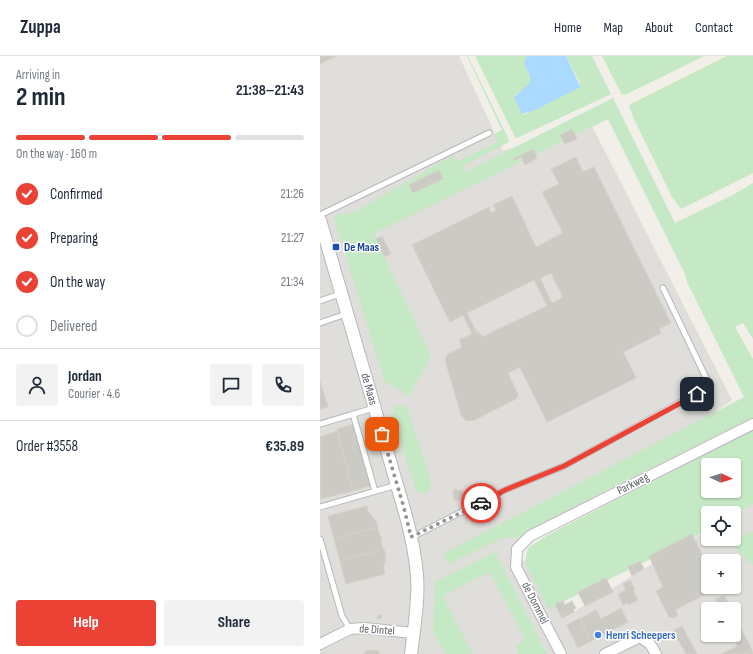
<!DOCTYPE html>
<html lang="en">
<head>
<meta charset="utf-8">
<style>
	:root { --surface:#fff; --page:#f2f2f3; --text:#1f2937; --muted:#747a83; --line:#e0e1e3; --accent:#ea4335 }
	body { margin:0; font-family:"Sofia Sans Condensed",sans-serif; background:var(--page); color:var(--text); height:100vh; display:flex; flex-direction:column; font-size:15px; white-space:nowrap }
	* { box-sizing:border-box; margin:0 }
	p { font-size:13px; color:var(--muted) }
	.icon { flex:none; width:22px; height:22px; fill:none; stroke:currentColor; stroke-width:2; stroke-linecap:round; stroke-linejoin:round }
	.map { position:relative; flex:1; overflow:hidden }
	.sheet { display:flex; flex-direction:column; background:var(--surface); width:320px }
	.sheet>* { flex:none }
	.needle { width:26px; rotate:93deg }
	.buttons { position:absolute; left:381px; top:402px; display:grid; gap:8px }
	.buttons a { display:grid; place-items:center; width:40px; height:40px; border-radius:4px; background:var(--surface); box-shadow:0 1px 3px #0004; font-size:20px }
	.pin { position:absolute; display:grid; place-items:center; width:34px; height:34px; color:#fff; margin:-17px; border-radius:8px; box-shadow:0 2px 6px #0006 }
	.courier { position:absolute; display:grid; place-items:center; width:40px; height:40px; margin:-20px; border:3px solid #ea4335; border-radius:50%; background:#fff; color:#222; box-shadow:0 1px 5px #0007 }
	.headline em { font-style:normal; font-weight:700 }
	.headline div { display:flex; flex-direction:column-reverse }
	.headline { display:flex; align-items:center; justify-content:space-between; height:68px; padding:0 16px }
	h1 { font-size:26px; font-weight:700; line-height:30px }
	.bar { display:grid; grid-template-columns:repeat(4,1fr); gap:6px 4px; align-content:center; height:48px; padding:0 16px }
	.bar i { height:5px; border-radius:3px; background:var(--line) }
	.bar .current { background:var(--accent) }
	.bar p { grid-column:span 4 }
	.line { display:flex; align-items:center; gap:10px; padding:0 16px; border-top:1px solid var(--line) }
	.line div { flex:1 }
	.round { display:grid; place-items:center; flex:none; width:42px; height:42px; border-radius:4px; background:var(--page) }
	ol { padding:0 16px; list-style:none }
	li { display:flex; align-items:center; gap:12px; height:44px }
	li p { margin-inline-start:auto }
	li .icon { padding:4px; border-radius:50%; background:var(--accent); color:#fff; stroke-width:4 }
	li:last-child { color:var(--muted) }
	li i { width:22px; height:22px; border:2px solid var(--line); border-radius:50% }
	.cta { display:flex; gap:8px; margin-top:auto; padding:8px 16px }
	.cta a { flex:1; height:46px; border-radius:4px; background:var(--accent); color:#fff; font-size:16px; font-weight:700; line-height:46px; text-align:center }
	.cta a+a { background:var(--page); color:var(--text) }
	header { display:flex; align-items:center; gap:24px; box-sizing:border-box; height:56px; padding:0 20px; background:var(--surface); border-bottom:1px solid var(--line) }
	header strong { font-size:19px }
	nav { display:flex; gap:22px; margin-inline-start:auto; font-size:14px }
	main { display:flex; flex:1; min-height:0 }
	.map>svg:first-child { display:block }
	.industrial { fill:#e0deda; fill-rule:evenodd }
	.green { fill:#c5e8c5; fill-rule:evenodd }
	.water { fill:#aadaff }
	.building { fill:#cccac5; stroke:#d6d1c6; fill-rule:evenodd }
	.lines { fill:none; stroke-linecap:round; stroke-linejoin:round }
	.service-casing { stroke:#b5b8bc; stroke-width:7 }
	.minor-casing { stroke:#b5b8bc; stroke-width:12 }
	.tertiary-casing { stroke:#b5b8bc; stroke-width:14 }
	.service { stroke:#fff; stroke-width:5 }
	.minor { stroke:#fff; stroke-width:10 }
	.tertiary { stroke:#fff; stroke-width:12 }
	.done { stroke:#929495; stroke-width:4; stroke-dasharray:0 7.2 }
	.route { stroke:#ea4335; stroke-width:5 }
	.transit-dot { fill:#1a4fb4; stroke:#fff; stroke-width:1.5 }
	.shop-dot { fill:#3f7fe0; stroke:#fff; stroke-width:1.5 }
	.labels { text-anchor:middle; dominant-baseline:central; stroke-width:3; stroke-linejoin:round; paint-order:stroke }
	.transit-label { font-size:12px; font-weight:bold; fill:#164399; stroke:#fff; text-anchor:start }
	.street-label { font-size:12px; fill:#5f6368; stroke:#fff }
	.shop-label { font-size:12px; font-weight:bold; fill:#366cbe; stroke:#fff; text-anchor:start }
</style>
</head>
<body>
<header>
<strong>Zuppa</strong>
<nav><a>Home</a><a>Map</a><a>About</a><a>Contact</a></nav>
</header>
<main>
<section class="sheet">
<div class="headline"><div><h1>2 min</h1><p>Arriving in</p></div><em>21:38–21:43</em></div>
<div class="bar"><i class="current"></i><i class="current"></i><i class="current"></i><i></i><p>On the way · 160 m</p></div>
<ol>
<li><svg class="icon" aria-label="check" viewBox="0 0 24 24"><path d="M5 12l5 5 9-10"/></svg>Confirmed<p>21:26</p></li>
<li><svg class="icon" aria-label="check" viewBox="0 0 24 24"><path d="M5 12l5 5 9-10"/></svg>Preparing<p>21:27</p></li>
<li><svg class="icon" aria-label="check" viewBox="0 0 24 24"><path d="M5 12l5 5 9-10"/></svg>On the way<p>21:34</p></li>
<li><i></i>Delivered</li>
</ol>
<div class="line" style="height:72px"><a class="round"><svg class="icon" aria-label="person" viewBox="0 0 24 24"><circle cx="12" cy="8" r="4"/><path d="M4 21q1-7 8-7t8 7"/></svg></a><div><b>Jordan</b><p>Courier · 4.6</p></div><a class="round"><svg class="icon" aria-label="chat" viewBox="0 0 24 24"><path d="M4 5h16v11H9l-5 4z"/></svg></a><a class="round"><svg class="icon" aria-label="phone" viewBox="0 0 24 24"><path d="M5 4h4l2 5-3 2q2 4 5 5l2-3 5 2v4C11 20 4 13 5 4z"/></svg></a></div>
<div class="line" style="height:52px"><div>Order #3558</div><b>€35.89</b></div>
<div class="cta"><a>Help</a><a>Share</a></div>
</section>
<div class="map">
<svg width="433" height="598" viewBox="0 0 433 598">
	<rect width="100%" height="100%" fill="#f1efe8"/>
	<!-- industrial -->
	<path class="industrial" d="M0 0H139L183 95 271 68 412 344 197 495 245 561 388 474V483H414V458L433 448V598H0ZM388 505H414V531H388ZM388 553H414V579H388Z"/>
	<!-- green -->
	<path class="green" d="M147 0H148L189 84V86L143 110 145 116 293 42 355 167 413 139 433 127V283L423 267 415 271 433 303V362L261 447 217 470 200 481 182 482 129 508 124 501 125 497 424 341 367 226 365 218 288 63 55 177 54 179 111 300 89 340 67 327 64 323 13 159 30 157 38 154 133 99 136 106 177 86 174 78 182 74Z
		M155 0H207L204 6 210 21V27L206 32 195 39 203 59 259 32 260 27 246 0H272L291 38 197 82 195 81Z
		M282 0H384L307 38 302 39Z
		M407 0H433V117L361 153 352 141 314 63 309 50 311 48Z
		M77 349 84 350 87 352 111 425 110 433 104 438 99 437 96 434 73 362V353Z
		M433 374V448L414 458 388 457V473L370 484 228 553 205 506 208 492 228 479ZM388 409H414V435H388Z
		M431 476H433V509L420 498 415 491 417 482Z
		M176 496 181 507 227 598H199L195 590 205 584V583L170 517 160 520 123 540 132 559 153 598H126L113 577 115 526Z"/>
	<!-- water -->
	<path class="water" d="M207 0H246L260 30 259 32 215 54 202 58 194 41 210 27V21L204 6Z"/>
	<!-- building -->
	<path class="building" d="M0 0H16L0 8Z
		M252 73 257 83 245 88 240 79Z
		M213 93 217 102 205 109 201 101 193 105V103Z
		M256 101 263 116 274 111 351 267 339 273 341 277 303 296 316 322 227 366 200 311 188 317 197 336 198 338 196 343 155 364 148 365 145 364 141 359 125 304 128 298 142 291 139 284 152 278 143 259 130 266 92 189 169 151 171 157 176 154 173 149 192 140 216 191 243 177 222 136 239 128 231 113ZM231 217 243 241 232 247 220 222ZM214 224 227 250 162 281 159 276 157 277 147 257Z
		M119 114 123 123 93 137 89 129Z
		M62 180 71 198 65 201 56 183Z
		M0 325 8 351 0 353Z
		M34 368 50 430 33 435 17 373Z
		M17 375 33 435 0 443V381Z
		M136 433 139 435 142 434 144 440 141 441V443L137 445 134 443 133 437 134 434Z
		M47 450 48 456 56 465 58 471 14 483 8 460Z
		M57 471 62 485 61 486 63 493 20 505 14 483Z
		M372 478 388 510V531H399L355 554 358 559 353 562 349 561 336 535 343 531 329 500Z
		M64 493 66 500H65V507L63 511 65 518 26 528 20 505Z
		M320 505 324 513 316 517 312 509Z
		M312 509 316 518 312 520 308 511Z
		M286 522 293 536 265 550 258 536Z
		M310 524 315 533 313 534 318 544 308 549 307 547 303 549 298 538 306 534 303 528Z
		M404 539 411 553H400L395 543Z
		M243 545 245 549 252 545 256 552 253 554 254 556 242 562 235 548Z
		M301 552 308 566 288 576 281 563Z
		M276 554 288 576 271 585 260 563Z
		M58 559H62L61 563H57Z
		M414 559 432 594 424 598H401L416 591 417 586 413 579Z
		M260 562 266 573 252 580 247 569Z
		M362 570 377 598H366L353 575Z
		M266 573 271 585 258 592 252 580Z
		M48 594 58 595 60 598H43Z
		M432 594 433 598H424Z"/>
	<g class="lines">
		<!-- service casing -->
		<g class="service-casing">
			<path id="service" d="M0 159 169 77
				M0 245 20 238
				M0 267 26 258
				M33 358 55 435
				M0 368 54 352
				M0 451 77 429
				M92 481 185 434 244 410 390 330 343 232
				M0 483 22 560 30 573"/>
		</g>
		<!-- minor casing -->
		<g class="minor-casing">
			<path id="minor" d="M0 588 30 573 44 572 93 577
				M241 598 196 511 197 493 210 480 433 368
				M285 598 320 581 330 588 336 598"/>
		</g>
		<!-- tertiary casing -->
		<g class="tertiary-casing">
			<path id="tertiary" d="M0 164 84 453C90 474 95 496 97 519 99 545 94 572 91 598"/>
		</g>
		<!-- service -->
		<use href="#service" class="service"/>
		<!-- minor -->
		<use href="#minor" class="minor"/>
		<!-- tertiary -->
		<use href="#tertiary" class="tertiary"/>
	</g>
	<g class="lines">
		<!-- done -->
		<path class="done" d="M62 378 84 452 91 481 161 447"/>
		<!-- route -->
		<path class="route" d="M161 447 185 434 244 410 377 338"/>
	</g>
	<!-- markers -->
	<rect class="transit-dot" x="12" y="187" width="8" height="8" rx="2"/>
	<circle class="shop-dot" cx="278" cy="579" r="4"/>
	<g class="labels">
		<!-- transit labels -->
		<g class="transit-label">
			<text x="24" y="191">De Maas</text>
		</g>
		<!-- street labels -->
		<g class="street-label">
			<text transform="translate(49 333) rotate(74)">de Maas</text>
			<text transform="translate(313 428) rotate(-27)">Parkweg</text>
			<text transform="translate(215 547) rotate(63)">de Dommel</text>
			<text transform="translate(57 574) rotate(4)">de Dintel</text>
		</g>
		<!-- shop labels -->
		<g class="shop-label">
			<text x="286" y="579">Henri Scheepers</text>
		</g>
	</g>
</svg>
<div class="buttons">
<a><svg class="needle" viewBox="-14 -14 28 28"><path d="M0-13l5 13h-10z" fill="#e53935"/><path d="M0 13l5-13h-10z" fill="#747a83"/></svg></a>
<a><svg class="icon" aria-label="locate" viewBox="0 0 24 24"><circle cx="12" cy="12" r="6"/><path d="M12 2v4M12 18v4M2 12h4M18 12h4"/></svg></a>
<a>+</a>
<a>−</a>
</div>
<div class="pin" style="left:62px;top:378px;background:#ea580c"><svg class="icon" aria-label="bag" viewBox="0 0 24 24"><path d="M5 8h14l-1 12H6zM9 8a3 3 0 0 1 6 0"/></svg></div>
<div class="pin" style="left:377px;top:338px;background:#1f2937"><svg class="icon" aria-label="home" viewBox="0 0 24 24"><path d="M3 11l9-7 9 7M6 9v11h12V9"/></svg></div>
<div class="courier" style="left:161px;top:447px"><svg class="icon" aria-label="car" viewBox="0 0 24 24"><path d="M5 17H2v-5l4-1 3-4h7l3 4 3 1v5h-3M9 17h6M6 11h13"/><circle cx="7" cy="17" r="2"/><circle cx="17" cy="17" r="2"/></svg></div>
</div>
</main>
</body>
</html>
